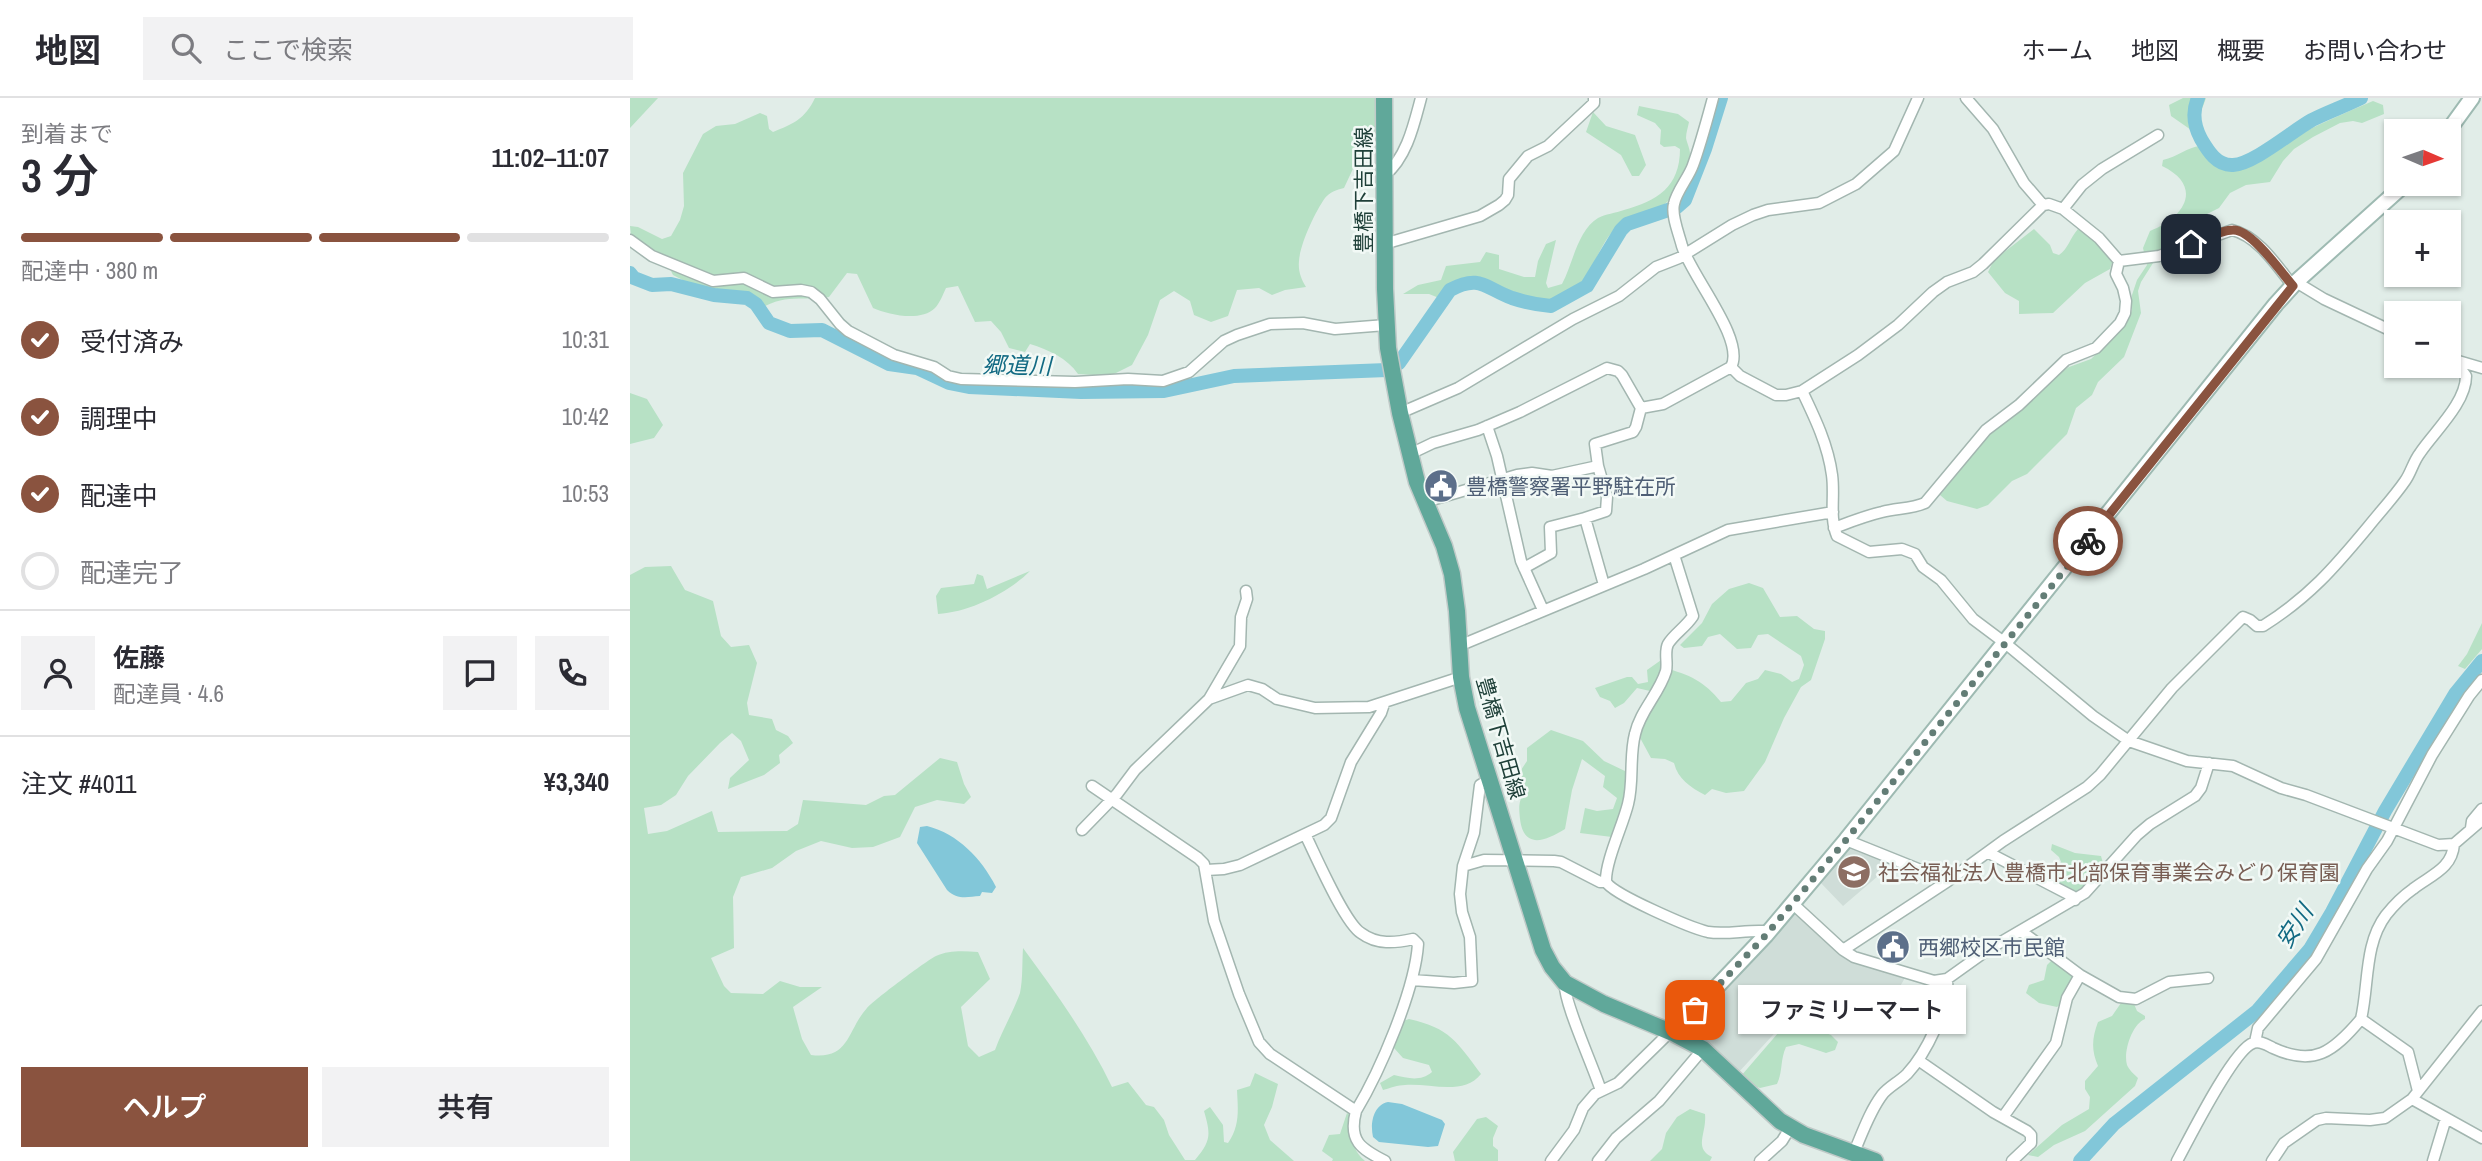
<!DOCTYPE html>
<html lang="ja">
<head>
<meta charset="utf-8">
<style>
	:root { --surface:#fff; --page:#f2f2f3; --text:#2b2b33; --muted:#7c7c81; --line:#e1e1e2; --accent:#8a533f }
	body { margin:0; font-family:"Archivo Narrow","Noto Sans JP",sans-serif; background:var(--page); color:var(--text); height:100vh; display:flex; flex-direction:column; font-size:26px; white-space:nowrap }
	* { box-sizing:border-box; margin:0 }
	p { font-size:23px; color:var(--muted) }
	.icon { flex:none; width:38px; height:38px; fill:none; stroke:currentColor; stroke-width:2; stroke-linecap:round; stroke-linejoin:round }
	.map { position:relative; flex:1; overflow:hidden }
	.details { display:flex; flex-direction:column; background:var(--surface); width:630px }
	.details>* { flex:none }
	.needle { width:46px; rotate:92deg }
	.tools { position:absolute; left:1754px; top:21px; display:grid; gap:14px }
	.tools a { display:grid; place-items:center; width:77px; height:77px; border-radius:0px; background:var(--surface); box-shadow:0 2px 5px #0004; font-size:35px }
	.pin { position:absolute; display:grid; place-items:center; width:60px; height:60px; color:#fff; margin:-30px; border-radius:14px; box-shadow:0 4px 10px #0006 }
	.courier { position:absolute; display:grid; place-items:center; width:70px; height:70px; margin:-35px; border:5px solid #8a533f; border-radius:50%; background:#fff; color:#222; box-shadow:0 2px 9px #0007 }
	.bubble { position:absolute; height:49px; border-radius:0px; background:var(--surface); box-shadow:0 2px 5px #0004; font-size:23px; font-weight:600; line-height:49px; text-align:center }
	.head em { font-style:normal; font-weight:600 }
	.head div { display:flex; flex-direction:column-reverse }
	.head { display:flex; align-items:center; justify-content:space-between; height:119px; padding:0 21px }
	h1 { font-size:46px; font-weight:600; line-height:52px }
	.bar { display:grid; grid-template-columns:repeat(4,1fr); gap:10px 7px; align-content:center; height:84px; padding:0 21px }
	.bar i { height:9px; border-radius:5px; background:var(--line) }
	.bar .current { background:var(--accent) }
	.bar p { grid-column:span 4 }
	.line { display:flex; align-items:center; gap:18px; padding:0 21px; border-top:2px solid var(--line) }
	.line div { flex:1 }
	.round { display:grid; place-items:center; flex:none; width:74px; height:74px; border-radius:0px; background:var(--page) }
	ol { padding:0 21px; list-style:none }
	li { display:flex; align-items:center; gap:21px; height:77px }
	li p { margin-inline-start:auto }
	li .icon { padding:7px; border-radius:50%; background:var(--accent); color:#fff; stroke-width:4 }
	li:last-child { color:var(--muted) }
	li i { width:38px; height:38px; border:4px solid var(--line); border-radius:50% }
	.button { display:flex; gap:14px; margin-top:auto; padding:14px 21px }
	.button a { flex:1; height:80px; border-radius:0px; background:var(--accent); color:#fff; font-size:28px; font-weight:600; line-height:80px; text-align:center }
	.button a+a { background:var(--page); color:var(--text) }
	header { display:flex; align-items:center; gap:42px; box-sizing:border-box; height:98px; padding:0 35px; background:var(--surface); border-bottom:2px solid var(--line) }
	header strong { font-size:33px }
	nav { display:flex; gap:38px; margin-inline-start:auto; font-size:24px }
	.search { width:490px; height:63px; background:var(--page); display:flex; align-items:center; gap:18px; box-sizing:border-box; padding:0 24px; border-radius:0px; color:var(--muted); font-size:26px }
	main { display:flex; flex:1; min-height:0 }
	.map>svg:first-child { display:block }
	.built { fill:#cfddd8 }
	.green { fill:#b7e1c5 }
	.water { fill:#82c7d9 }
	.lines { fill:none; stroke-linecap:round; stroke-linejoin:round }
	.river { stroke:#82c7d9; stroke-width:14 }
	.street-casing { stroke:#a3b6b0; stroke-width:13 }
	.secondary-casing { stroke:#9ebab2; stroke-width:18 }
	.primary-casing { stroke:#c0cac8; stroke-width:19 }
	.street { stroke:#fff; stroke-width:10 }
	.secondary { stroke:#fff; stroke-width:14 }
	.primary { stroke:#60a89a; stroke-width:16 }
	.done { stroke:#637d76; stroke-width:7; stroke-dasharray:0 12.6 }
	.route { stroke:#8a533f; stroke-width:9 }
	.labels { text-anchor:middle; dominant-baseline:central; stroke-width:5; stroke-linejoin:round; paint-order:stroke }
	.street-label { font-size:21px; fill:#1f4039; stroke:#f2f9f6 }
	.service-label { font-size:21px; fill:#4e5e75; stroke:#f2f9f6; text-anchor:start }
	.education-label { font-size:21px; fill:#785e54; stroke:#f2f9f6; text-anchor:start }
	.water-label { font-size:23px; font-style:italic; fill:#126a83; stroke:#f2f9f6 }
</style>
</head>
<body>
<header>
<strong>地図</strong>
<div class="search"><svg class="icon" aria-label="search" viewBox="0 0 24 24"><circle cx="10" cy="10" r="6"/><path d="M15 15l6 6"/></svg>ここで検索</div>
<nav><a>ホーム</a><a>地図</a><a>概要</a><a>お問い合わせ</a></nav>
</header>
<main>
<section class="details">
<div class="head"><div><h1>3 分</h1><p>到着まで</p></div><em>11:02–11:07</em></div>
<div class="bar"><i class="current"></i><i class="current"></i><i class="current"></i><i></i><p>配達中 · 380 m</p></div>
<ol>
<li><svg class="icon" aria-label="check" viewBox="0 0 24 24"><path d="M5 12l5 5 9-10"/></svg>受付済み<p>10:31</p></li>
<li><svg class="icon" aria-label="check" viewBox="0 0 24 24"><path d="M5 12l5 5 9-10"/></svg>調理中<p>10:42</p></li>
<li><svg class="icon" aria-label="check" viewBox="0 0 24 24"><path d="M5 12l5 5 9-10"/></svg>配達中<p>10:53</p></li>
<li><i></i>配達完了</li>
</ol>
<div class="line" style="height:126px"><a class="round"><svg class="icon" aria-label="person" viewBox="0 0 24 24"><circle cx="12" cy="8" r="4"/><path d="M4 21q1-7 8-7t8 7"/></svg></a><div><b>佐藤</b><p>配達員 · 4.6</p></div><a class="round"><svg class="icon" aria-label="chat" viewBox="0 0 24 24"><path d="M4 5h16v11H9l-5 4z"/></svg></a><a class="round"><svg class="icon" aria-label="phone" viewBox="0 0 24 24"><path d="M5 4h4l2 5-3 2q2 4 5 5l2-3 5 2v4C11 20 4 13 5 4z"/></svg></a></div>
<div class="line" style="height:91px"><div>注文 #4011</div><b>¥3,340</b></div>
<div class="button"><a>ヘルプ</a><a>共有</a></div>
</section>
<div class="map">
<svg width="1852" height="1063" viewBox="0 0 1852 1063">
	<rect width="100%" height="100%" fill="#e1ede8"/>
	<!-- built -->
	<path class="built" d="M1221 750 1262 766 1213 808 1189 783 1216 751Z
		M1162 812 1167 813 1212 855 1276 878 1248 927 1219 912 1205 934 1165 919 1153 926 1108 975 1056 934V931Z"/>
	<!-- green -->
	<path class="green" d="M0 0H28L0 30Z
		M185 0H746L745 32 739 53 728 60 714 90C706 92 700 94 695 100 685 114 670 146 669 163 668 173 671 181 676 189L655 192 642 197 629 190 607 192 598 218 581 224 564 217 560 203 544 193 530 202 518 237 502 267 480 278 448 276C437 260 419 252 400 246L395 254 379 250 371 234 361 223 345 224 328 188 316 190C313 196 310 205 305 210 291 224 259 217 243 210L227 176 217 175 199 199C175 203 159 196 135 208L112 197 84 194 64 188 43 177 34 159 1 137 0 128 8 129 32 141 41 138 50 122 54 108 53 75 73 36 86 28 105 26 130 15 137 18 139 31 143 34C163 26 175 21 185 0Z
		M1553 0H1576L1569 19 1571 26 1564 34 1541 18 1539 7Z
		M1743 3 1753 7 1754 16 1732 25 1723 23 1710 25 1683 39 1664 51 1653 63 1640 84 1616 87 1600 95 1589 110 1577 116 1562 138 1530 154 1511 184 1508 193 1511 215 1494 259 1468 284 1462 297 1446 310 1437 336 1397 376 1382 383 1358 407 1347 411 1317 403 1310 397 1359 337 1397 306 1424 279 1439 269 1461 261 1496 227 1502 212V197L1507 182 1517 167 1513 150 1520 133C1555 120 1574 88 1532 68L1533 62C1547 59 1558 49 1570 48 1578 59 1582 70 1597 72 1621 75 1640 53 1659 42 1686 27 1715 15 1743 3Z
		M1009 8 1048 16 1059 24C1058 29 1056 35 1056 40 1057 45 1060 51 1060 56 1059 67 1050 86 1044 96 1031 117 1004 114 986 130 966 148 961 190 930 200 893 214 851 166 824 186 818 189 813 196 809 200L799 196H773L788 187 811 182 816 168 850 164 856 154 869 157V171L894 179H905L908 163 916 146 926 142 916 185 918 190 932 186C943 166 947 133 968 120 975 116 986 115 994 112 1027 103 1050 89 1050 51L1045 48 1034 49 1030 46 1031 32 1025 25 1007 17Z
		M963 14 976 28 1005 37 1016 67 1009 78H1002L991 57 956 34Z
		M1404 131 1420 147 1423 155 1429 157C1438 151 1440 140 1448 131L1472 144 1484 159 1480 171 1455 185 1423 215 1389 216V203L1375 195 1358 174 1364 162Z
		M0 295 17 301 33 327 24 340 0 346Z
		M41 468 55 492 83 503 91 538 101 549 119 547 127 565 117 605 119 617 142 621 146 632 158 638 163 645 149 657 150 665 134 677 98 691 100 680 119 662 111 643 102 635 90 645 58 678 46 697 31 707 14 710 18 736 37 733 82 713 88 734 157 733 168 726 173 702 236 707 254 698 265 697 310 660 327 664 334 686 341 699 334 706 307 702 285 709 270 739 243 749 222 750 191 743 166 753 142 770 111 779 103 799 104 850 81 860 94 888 101 895 133 896 150 883 170 889H192L163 909 172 941 181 957C220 962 217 932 237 910 244 902 296 863 306 858 319 852 334 853 348 854L360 881 331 909 338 948 349 959 365 952C372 933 384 912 390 895 393 881 392 864 393 850 426 895 458 939 482 989L498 984 516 1007 524 1009 534 1022 539 1037 555 1062H565C581 1043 581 1037 574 1013L580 1009 593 1027 594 1044 598 1045C610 1028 608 1012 607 992L620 988 625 975 648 986 642 1009 634 1027 640 1042 664 1063H0V477L15 469Z
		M400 473C378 495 340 514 308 516L306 498 311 490 344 486 347 476 353 478 357 491Z
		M1119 485 1133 490 1150 519 1167 518 1184 531 1195 533V541L1181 582 1171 589 1154 620 1135 664 1114 693 1096 695 1082 691 1075 697C1060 689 1048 681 1044 665L1035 661 1021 660 1008 636 1014 619 1024 609 1027 601 1020 593 1007 590 994 605 985 610 980 603 970 599 965 590 997 579H1002L1008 586 1018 584 1017 572 1034 560V570C1059 576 1075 584 1091 604L1101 603 1116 585 1128 581 1135 572 1151 576 1162 584 1169 581 1174 567 1171 558 1138 536 1128 537 1121 550 1107 551 1090 536 1078 539 1072 548 1054 550 1050 547 1072 525 1082 506 1099 491Z
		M1852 525V551L1835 571 1828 568 1837 556Z
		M921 632 953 643 974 663 997 674C996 697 994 719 982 739L950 735 955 710 967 713 983 711 987 700 973 689 975 678 952 661 942 692 935 731C915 743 894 752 890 721 889 710 888 705 894 694L889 675 897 663V650Z
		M1422 746 1445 755 1471 758 1473 765C1467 777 1458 788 1447 796L1417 781 1416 777 1425 772 1431 764 1429 759 1421 752Z
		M1422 862 1444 875 1445 880 1433 904 1427 909 1409 905 1396 895 1399 887 1414 882 1417 867Z
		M1491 905 1504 906 1507 913 1515 918V921C1502 926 1493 954 1497 967 1499 972 1504 976 1508 980L1505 988 1455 1033 1424 1047 1408 1059 1398 1057 1432 1027 1459 1011 1460 999 1455 991V983L1468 968C1461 952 1462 940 1468 924L1482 918Z
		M779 921C820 930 827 944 851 976 834 998 800 985 775 987 768 987 760 990 753 992L750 985 764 977C778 980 790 984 802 974L799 967 773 960 764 950 773 923Z
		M1167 923 1201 937 1208 944 1205 952 1196 955 1169 946 1156 949C1150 962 1153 973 1147 986L1130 990 1114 984 1111 978 1154 928Z
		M1060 1011 1075 1016C1077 1035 1063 1050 1082 1059L1080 1063H1020L1032 1051 1036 1035 1047 1019Z
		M717 1015 722 1019C721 1036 721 1052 735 1063H702L703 1061 692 1053 699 1037 710 1036Z
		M856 1019 868 1028 863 1040V1048L868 1052V1063H825L823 1054 847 1021Z"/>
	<!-- water -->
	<path class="water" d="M297 728C328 736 351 760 366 789L362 795 352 794 350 798C337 799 327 802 317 792L287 745 290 729Z
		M758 1004 772 1006 812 1022 815 1026 808 1048 798 1049 749 1044 743 1039C740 1026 743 1007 758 1004Z"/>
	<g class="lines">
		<!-- river -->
		<path class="river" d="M1568 0C1562 14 1564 28 1571 41 1578 53 1587 68 1603 67 1624 66 1662 33 1682 22 1698 14 1715 8 1731 0
			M0 175 4 180 22 187 41 186 84 197 117 200 126 206 139 225 160 233 192 232 259 266 287 270 319 285 339 289 451 294 534 293 604 278 757 272
			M769 265 820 192C850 176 855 190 882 200 894 204 908 207 921 208L957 188 991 132 997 126 1047 109 1055 102 1075 51 1091 0
			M1450 1063 1484 1026 1627 913 1680 851 1702 814 1755 713 1825 596 1852 563"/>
		<!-- street casing -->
		<g class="street-casing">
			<path id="street" d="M1083 0C1077 22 1071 45 1063 67 1059 79 1046 94 1044 106 1041 117 1049 136 1052 148 1061 178 1116 242 1101 269L1110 278 1146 297H1156L1172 293 1228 257 1268 227 1303 194 1317 184 1343 174 1353 166 1413 107 1419 106 1433 111 1469 140 1489 163
				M1336 0 1363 31 1394 85 1413 107
				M755 77C777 59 784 26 791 0
				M1433 111 1452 87 1472 71 1528 37
				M0 142 22 158 83 183 114 180 143 194 171 192 181 194 190 201 210 226 218 233 264 257 304 269 318 278 331 281 445 284 498 281 533 283 559 274 594 243 607 237 640 226 673 225 705 231 756 227
				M754 146 850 118 869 107 875 102 878 97 879 81 898 58 918 48 964 5V0
				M1666 184 1694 201 1766 235
				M1818 260 1852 270
				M1172 293C1185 320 1198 347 1202 377 1205 398 1199 419 1207 438L1239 454 1272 451 1285 456 1293 469 1311 482 1343 521 1375 545 1463 618 1499 643 1557 663 1603 668 1651 690 1676 697 1808 747 1824 746 1852 722
				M770 315 828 290 943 221 989 198 1026 169 1049 160 1102 127 1123 117 1138 112 1189 105 1226 86 1264 53 1288 0
				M857 328 867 358 891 463 913 512
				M780 356 803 345 848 332 890 314 977 270 988 273 992 277 1011 310
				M968 368 977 399 976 413 955 420 974 487
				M795 404 887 377 902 375 922 378 968 368 965 346 1003 334 1006 329 1011 310 1033 306 1101 269
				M1204 430C1220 424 1235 418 1252 414 1267 410 1281 411 1295 405L1356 332 1389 307 1436 262 1466 250 1490 225 1495 215 1496 203 1493 190 1486 176 1489 163 1529 158 1602 132C1628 138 1647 168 1663 188
				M894 470 921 455 920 429 955 420
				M829 545H836L1014 471 1098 432 1203 414
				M579 601 610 548 611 519 617 501 616 493
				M462 688 568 760 574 766 584 823 609 896 629 944 640 956 726 1013C750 973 785 892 788 846L783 841C765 845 747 847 731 835 714 824 685 756 675 736
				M1841 730 1842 723 1852 711
				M452 732 487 696 505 672 579 601 618 587 632 591 647 601 685 610 739 609 831 579
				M1216 742 1318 783 1373 743 1457 689 1470 677 1542 590 1613 519 1620 522 1627 528H1633C1679 499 1704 470 1738 429 1750 414 1764 399 1775 383 1781 375 1783 364 1790 355 1804 334 1836 305 1836 278L1825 263
				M1359 755 1442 798 1445 802
				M833 768 854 762 924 763 931 764 970 784H976C984 797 1061 830 1078 834 1096 837 1115 832 1133 833L1136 837
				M576 772 594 771 610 767 694 727 701 720 721 664 751 615 754 606
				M976 784C975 764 993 727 998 706 1004 683 999 659 1005 636 1010 613 1029 596 1036 573 1038 564 1034 554 1038 546 1044 536 1056 529 1063 518L1044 457
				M1162 805 1213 852 1224 859 1304 883 1317 881 1359 851 1455 795 1507 737 1520 726 1565 698 1571 690 1579 665
				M1391 833 1450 877 1489 899 1506 901 1539 884 1578 880
				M1213 852 1318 783
				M782 882 824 885 842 883 840 839 832 814 830 796 833 768 844 735 850 687 859 682
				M935 885C932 901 965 972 971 993
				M1731 921 1778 954 1788 993
				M1625 944 1628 930 1686 861 1737 771 1757 743 1802 657 1839 598 1852 582
				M1288 962 1363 1014 1397 1033 1401 1037V1045L1382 1063
				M1782 1001 1852 1040
				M726 1013C718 1043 731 1051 755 1063
				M1373 1019 1426 945 1437 900 1450 877
				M1225 1059V1052C1233 1033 1240 1013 1252 997 1258 989 1269 984 1277 976 1295 957 1320 908 1317 881
				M921 1063 944 1032 953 1010 965 996 988 985 1036 938 1043 935
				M968 1063 986 1040 1029 1003 1073 951
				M1130 1063 1152 1043 1160 1030
				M1547 1063C1559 1041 1603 952 1623 945 1630 942 1637 947 1643 950 1684 969 1703 954 1731 921 1739 887 1734 846 1756 817 1764 807 1773 798 1783 791 1801 777 1822 771 1824 746
				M1642 1063 1654 1045 1687 1022 1696 1020 1740 1022 1755 1020 1782 1001 1852 913
				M1803 1063 1816 1020"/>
		</g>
		<!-- secondary casing -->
		<g class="secondary-casing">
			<path id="secondary" d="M1818 33 1842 0
				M1043 935 1136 837 1216 742 1646 206 1666 184 1775 86"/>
		</g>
		<!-- primary casing -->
		<g class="primary-casing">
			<path id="primary" d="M754 0 755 191 758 250 770 315 787 384 814 448 822 476 827 513 831 579 837 610 913 852 922 869 935 885 974 906 1043 935 1073 951 1150 1023 1174 1037 1245 1063"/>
		</g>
		<!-- street -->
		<use href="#street" class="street"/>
		<!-- secondary -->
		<use href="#secondary" class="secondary"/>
		<!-- primary -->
		<use href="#primary" class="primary"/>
	</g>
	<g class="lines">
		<!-- done -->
		<path class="done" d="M1065 912 1136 837 1216 742 1458 443"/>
		<!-- route -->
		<path class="route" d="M1458 443 1663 188C1651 174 1621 131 1603 132 1590 132 1573 142 1561 146"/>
	</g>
	<!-- icons -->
	<defs>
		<g id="civic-disc" transform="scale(1.75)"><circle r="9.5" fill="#5c6f8a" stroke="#f2f9f6"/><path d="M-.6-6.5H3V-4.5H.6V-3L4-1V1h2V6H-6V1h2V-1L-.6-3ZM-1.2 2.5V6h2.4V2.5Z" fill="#fff"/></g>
		<g id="school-disc" transform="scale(1.75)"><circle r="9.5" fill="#8d6e63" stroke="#f2f9f6"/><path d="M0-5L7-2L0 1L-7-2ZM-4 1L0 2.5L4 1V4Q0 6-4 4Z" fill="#fff"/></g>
	</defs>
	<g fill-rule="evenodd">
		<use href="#civic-disc" x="811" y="388"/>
		<use href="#school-disc" x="1224" y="774"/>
		<use href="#civic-disc" x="1263" y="849"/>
	</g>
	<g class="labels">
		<!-- street labels -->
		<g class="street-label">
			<text transform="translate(733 92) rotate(-90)">豊橋下吉田線</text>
			<text transform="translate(871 640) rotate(74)">豊橋下吉田線</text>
		</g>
		<!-- service labels -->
		<g class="service-label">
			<text x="836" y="388">豊橋警察署平野駐在所</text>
			<text x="1288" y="849">西郷校区市民館</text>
		</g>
		<!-- education labels -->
		<g class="education-label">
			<text x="1248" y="774">社会福祉法人豊橋市北部保育事業会みどり保育園</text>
		</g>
		<!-- water labels -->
		<g class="water-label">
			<text transform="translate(387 267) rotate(1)">郷道川</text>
			<text transform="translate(1664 828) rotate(-57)">安川</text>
		</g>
	</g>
</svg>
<div class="tools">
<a><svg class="needle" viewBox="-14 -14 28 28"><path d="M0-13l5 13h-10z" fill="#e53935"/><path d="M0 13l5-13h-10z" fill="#7c7c81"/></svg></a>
<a>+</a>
<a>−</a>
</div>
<div class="pin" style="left:1065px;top:912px;background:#ea580c"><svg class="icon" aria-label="bag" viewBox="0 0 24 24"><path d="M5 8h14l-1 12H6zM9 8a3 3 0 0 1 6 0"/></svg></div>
<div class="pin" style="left:1561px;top:146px;background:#1f2937"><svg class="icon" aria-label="home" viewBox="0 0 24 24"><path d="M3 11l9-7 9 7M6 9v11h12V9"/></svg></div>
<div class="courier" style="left:1458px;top:443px"><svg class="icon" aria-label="bike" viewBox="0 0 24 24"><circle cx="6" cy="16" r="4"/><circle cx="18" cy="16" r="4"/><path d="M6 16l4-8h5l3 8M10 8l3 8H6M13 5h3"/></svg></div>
<div class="bubble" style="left:1108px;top:887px;width:228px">ファミリーマート</div>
</div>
</main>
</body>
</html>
